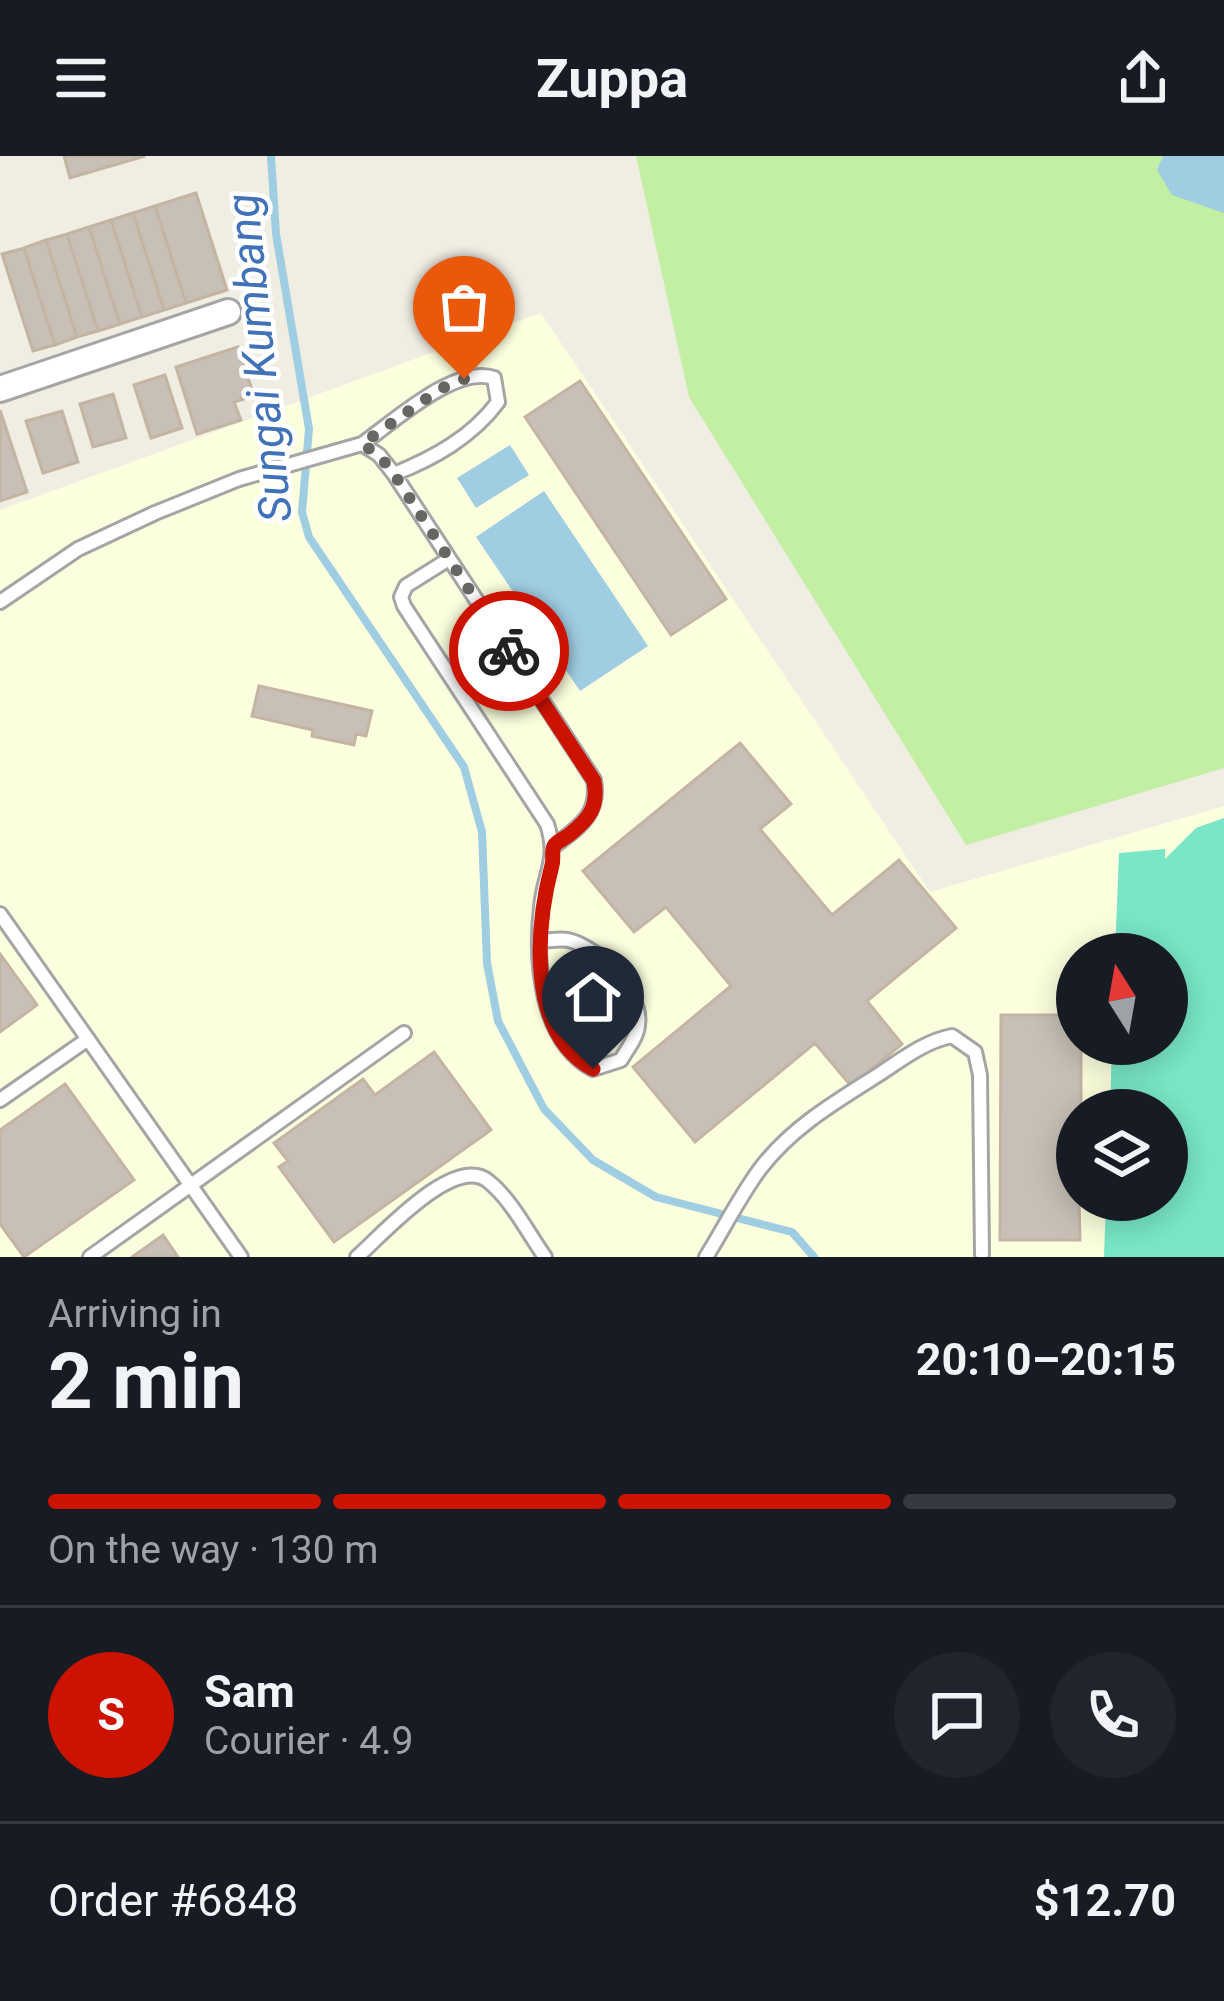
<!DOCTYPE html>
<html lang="en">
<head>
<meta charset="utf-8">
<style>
	:root { --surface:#171b24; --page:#20242c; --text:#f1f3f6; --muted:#9ea1a6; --line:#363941; --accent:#cc1300 }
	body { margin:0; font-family:Roboto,sans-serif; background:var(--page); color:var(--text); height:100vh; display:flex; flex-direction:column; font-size:45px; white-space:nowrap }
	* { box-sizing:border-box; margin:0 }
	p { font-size:39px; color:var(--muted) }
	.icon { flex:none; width:66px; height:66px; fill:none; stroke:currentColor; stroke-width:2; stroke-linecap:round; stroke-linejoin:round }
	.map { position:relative; height:1101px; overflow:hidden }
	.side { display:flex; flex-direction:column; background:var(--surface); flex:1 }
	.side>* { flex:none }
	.needle { width:78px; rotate:349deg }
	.tools { position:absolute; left:1056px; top:777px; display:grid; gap:24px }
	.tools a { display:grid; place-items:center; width:132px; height:132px; border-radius:50%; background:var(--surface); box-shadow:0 6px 30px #0003; font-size:60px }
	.pin { position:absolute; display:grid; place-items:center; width:102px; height:102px; color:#fff; margin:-123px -51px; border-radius:50% 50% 50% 0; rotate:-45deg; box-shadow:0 0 12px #0007 }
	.pin .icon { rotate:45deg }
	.courier { position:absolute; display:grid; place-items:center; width:120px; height:120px; margin:-60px; border:9px solid #cc1300; border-radius:50%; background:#fff; color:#222; box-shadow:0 3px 15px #0007 }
	.summary em { font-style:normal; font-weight:700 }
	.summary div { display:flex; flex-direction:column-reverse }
	.summary { display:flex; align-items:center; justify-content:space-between; height:204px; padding:0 48px }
	h1 { font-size:78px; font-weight:700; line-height:90px }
	.bar { display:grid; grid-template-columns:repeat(4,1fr); gap:18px 12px; align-content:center; height:144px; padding:0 48px }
	.bar i { height:15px; border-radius:9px; background:var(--line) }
	.bar .on { background:var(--accent) }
	.bar p { grid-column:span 4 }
	.line { display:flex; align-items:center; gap:30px; padding:0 48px; border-top:3px solid var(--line) }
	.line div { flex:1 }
	.round { display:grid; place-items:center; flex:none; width:126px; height:126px; border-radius:63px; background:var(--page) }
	header { display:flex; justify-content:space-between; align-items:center; height:156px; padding:0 48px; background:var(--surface); font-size:54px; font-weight:700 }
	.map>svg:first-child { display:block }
	.education { fill:#fcffdd; fill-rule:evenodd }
	.grass { fill:#c2efa4 }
	.pitch { fill:#79e7c7 }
	.water { fill:#9fcde2 }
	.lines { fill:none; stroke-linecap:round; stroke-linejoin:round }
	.stream { stroke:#9fcde2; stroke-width:8 }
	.building { fill:#c8c0b6; stroke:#c3b4a4; stroke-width:3 }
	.service-casing { stroke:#a5a5a5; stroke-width:18 }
	.minor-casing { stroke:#a5a5a5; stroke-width:30 }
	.service { stroke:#fff; stroke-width:12 }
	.minor { stroke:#fff; stroke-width:24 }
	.done { stroke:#686663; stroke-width:12; stroke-dasharray:0 21.6 }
	.route { stroke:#cc1300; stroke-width:15 }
	.labels { text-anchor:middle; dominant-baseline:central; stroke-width:9; stroke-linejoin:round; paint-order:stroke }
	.water-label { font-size:45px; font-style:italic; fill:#4171b7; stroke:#fff }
</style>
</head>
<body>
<header><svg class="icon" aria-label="menu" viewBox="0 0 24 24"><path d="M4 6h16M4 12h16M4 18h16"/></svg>Zuppa<svg class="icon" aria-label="share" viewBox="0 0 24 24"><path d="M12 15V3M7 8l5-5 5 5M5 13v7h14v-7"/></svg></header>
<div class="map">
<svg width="1224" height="1101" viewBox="0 0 1224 1101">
	<rect width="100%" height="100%" fill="#f0ede3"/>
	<!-- education -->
	<path class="education" d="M541 157 930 736 1224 650V1101H0V354ZM1077 798H1167V888H1077ZM1077 954H1167V1044H1077Z"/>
	<!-- grass -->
	<path class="grass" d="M636 0H1224V612L966 689 689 241Z"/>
	<!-- pitch -->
	<path class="pitch" d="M1224 662V1101H1104L1106 1044H1167V954H1110L1112 888H1167V798H1115L1119 697 1165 693V703L1196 672Z"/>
	<!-- water -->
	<path class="water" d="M1163 0H1224V57L1172 39 1157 14Z
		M510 289 529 319 476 352 457 322Z
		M544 335 648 490 580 535 476 381Z"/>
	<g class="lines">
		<!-- stream -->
		<path class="stream" d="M271 0 276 78 309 273 302 356 309 381 464 611 482 676 487 807 498 865 544 953 593 1004 656 1041 792 1076 814 1101"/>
	</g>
	<!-- building -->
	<path class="building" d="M64 0H145L70 22Z
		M196 37 227 134 186 147 155 50Z
		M155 50 186 147 164 154 133 57Z
		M133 57 164 154 142 161 111 64Z
		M111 64 142 161 120 168 89 71Z
		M89 71 120 168 98 175 67 78Z
		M67 78 98 175 77 181 46 84Z
		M46 84 77 181 55 189 24 92Z
		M24 92 55 189 33 195 2 98Z
		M238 191 254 240 234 246 241 264 197 278 176 211Z
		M165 219 182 272 151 282 134 229Z
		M580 225 726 443 671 479 525 261Z
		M113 238 126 282 93 291 80 248Z
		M0 254 27 336 0 345Z
		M62 255 78 306 43 317 26 265Z
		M259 530 372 555 366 580 356 578 354 589 312 580 313 574 252 560Z
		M740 587 791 648 760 673 832 759 899 704 956 772 867 845 902 888 851 930 815 887 695 986 633 911 731 830 666 751 634 776 583 715Z
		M0 798 37 849 0 876Z
		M1001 859H1077V888H1081V954H1077L1080 1084H1000Z
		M434 896 491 974 334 1086 279 1011 288 1005 274 987 363 923 375 939Z
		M65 928 134 1024 24 1101 0 1068V974Z
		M163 1079 178 1101H132Z"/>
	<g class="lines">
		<!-- service casing -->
		<g class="service-casing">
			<path id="service" d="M362 288C392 267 456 208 494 222L498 246C472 281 434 302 394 318
				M449 403 406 430 401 441 404 450 547 668C559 705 544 716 541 751 535 804 540 885 593 913L621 904C627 893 637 882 638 869 643 837 599 791 568 784 559 782 547 785 539 785
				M0 446 78 393 155 357 239 323 362 288 379 299 394 318 594 624C600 658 579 671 554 690
				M0 758 241 1101
				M0 944 88 883
				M90 1101 404 877
				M357 1101C382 1079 454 998 488 1025 511 1043 528 1077 545 1101
				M706 1101C724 1072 740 1040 760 1013 791 972 835 946 878 919 901 904 925 885 952 880L975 896 980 919 982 1098"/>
		</g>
		<!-- minor casing -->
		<g class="minor-casing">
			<path id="minor" d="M0 233 228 156"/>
		</g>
		<!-- service -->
		<use href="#service" class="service"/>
		<!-- minor -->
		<use href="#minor" class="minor"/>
	</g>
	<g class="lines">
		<!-- done -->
		<path class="done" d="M464 223 440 233 362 288 379 299 394 318 509 495"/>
		<!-- route -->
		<path class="route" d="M509 495 594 625C599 651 589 663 569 679 564 683 557 685 554 690 551 696 554 703 552 709 536 770 526 877 593 913"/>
	</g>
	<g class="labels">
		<!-- water labels -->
		<g class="water-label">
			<text transform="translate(259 202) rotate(-96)">Sungai Kumbang</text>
		</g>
	</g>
</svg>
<div class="tools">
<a><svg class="needle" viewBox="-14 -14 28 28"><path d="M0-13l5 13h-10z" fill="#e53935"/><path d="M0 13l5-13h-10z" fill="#9ea1a6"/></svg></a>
<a><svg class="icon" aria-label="layers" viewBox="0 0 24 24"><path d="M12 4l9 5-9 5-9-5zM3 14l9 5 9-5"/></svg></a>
</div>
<div class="pin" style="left:464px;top:223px;background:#ea580c"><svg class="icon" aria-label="bag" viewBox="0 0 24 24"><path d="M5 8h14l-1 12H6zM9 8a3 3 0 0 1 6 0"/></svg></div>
<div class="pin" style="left:593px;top:913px;background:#1f2937"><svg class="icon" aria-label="home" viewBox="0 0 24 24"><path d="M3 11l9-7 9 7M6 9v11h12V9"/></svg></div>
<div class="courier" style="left:509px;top:495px"><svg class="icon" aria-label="bike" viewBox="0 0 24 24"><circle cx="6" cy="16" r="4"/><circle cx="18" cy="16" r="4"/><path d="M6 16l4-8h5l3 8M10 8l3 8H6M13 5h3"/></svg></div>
</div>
<section class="side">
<div class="summary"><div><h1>2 min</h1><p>Arriving in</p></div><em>20:10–20:15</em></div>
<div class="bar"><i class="on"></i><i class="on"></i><i class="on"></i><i></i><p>On the way · 130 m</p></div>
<div class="line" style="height:216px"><b class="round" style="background:var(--accent);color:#fff">S</b><div><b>Sam</b><p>Courier · 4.9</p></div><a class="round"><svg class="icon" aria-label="chat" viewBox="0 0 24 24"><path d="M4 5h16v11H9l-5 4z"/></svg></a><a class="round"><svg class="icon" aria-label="phone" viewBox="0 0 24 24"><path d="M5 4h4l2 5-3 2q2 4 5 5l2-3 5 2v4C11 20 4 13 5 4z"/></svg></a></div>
<div class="line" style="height:156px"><div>Order #6848</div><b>$12.70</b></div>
</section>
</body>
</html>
